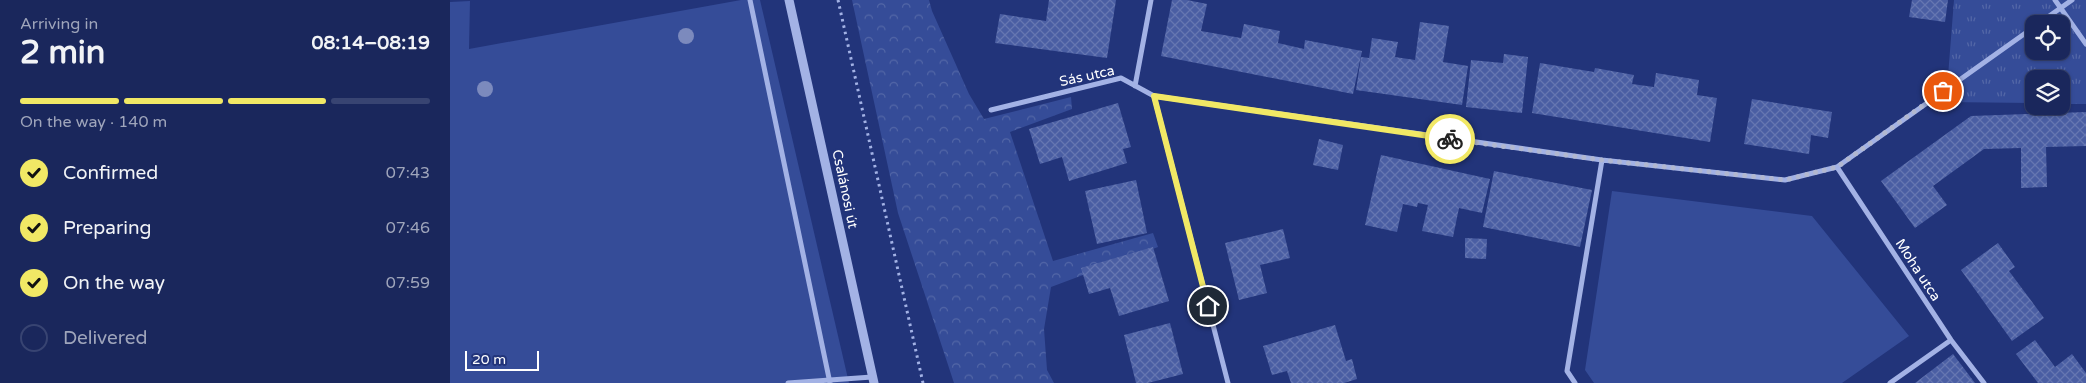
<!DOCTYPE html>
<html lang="en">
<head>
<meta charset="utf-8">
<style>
	:root { --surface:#1a275c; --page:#232f62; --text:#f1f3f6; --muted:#9fa5bb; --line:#384472; --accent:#f1e865 }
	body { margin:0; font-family:"Varela Round",sans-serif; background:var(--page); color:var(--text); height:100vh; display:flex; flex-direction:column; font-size:19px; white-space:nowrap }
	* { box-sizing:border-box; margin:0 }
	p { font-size:16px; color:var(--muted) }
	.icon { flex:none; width:28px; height:28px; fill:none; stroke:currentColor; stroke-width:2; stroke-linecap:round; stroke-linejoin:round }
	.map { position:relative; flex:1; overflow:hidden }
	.sheet { display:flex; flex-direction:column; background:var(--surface); width:450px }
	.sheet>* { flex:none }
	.tools { position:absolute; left:1575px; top:15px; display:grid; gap:10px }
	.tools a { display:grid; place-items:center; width:45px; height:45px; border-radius:10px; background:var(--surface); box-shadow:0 1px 4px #0004,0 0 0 1px var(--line); font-size:25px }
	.scale { position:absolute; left:15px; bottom:12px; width:74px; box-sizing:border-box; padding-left:5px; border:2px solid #fff; border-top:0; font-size:14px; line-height:18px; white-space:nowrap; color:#fff; -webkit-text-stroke:4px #22347a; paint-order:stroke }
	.pin { position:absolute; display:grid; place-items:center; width:42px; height:42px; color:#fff; margin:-21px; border:2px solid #fff; border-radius:50%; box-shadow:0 1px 5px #0007 }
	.courier { position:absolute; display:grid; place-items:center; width:50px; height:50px; margin:-25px; border:4px solid #f1e865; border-radius:50%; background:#fff; color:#222; box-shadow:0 1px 6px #0007 }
	.summary em { font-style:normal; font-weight:700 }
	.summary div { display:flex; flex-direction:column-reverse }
	.summary { display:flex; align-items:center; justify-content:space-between; height:85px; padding:0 20px }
	h1 { font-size:32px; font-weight:700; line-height:38px }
	.bar { display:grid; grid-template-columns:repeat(4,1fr); gap:8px 5px; align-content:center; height:60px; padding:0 20px }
	.bar i { height:6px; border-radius:4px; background:var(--line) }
	.bar .on { background:var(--accent) }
	.bar p { grid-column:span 4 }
	ol { padding:0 20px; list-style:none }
	li { display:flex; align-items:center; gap:15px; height:55px }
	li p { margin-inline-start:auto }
	li .icon { padding:5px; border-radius:50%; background:var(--accent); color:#111; stroke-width:4 }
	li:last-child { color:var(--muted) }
	li i { width:28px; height:28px; border:2px solid var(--line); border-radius:50% }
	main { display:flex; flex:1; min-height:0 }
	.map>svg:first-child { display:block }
	.grass { fill:url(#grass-tufts); fill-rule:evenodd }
	.forest { fill:url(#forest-crowns) }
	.green { fill:#354c98 }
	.building { fill:url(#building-cross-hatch) }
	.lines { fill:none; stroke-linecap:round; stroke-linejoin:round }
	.path { stroke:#a3b2e5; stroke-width:3; stroke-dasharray:2.5 4; stroke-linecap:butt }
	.minor { stroke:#a3b2e5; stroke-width:5 }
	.tertiary { stroke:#a3b2e5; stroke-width:9 }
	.tree { fill:#7c8abd }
	.done { stroke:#b2b8d0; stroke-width:5; stroke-dasharray:0 9 }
	.route { stroke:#f1e865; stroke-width:6 }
	.labels { text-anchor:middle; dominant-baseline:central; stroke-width:4; stroke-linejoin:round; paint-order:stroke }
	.street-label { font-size:14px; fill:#fff; stroke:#22347a }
</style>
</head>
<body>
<main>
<section class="sheet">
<div class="summary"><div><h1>2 min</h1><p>Arriving in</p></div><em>08:14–08:19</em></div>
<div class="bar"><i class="on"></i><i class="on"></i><i class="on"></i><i></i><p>On the way · 140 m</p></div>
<ol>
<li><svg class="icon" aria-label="check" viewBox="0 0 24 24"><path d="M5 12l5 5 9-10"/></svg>Confirmed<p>07:43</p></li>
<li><svg class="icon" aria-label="check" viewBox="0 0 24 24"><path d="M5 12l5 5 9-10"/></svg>Preparing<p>07:46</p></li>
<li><svg class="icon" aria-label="check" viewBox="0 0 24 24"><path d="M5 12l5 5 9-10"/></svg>On the way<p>07:59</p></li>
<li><i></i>Delivered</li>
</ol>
</section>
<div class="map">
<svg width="1636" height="383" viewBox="0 0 1636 383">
	<defs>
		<pattern id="grass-tufts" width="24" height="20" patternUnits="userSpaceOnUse" patternTransform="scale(1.25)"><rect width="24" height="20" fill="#354c98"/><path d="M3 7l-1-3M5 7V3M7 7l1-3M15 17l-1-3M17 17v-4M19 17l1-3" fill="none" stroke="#5367a7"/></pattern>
		<pattern id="forest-crowns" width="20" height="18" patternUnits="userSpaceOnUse" patternTransform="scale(1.25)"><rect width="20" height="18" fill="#354c98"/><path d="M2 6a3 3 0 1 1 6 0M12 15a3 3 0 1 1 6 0" fill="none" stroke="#5367a7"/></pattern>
		<pattern id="building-cross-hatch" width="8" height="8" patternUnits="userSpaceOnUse" patternTransform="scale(1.25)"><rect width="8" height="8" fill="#4a5ea3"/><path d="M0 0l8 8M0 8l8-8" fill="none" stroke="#6576b1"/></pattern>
	</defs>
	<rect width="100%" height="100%" fill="#22347a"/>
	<!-- grass -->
	<path class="grass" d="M1504 0H1636V104H1611V79H1584V103L1496 102ZM1584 24H1611V51H1584Z"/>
	<!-- forest -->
	<path class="forest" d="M402 0H479L482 11 519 94 534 119 621 97 622 109 560 132 603 261 703 233 708 247 601 287 594 329 597 370 604 383H504L448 213Z"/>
	<!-- green -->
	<path class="green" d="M291 0H310L399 383H0V2L20 1 19 49Z
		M1162 191 1362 216 1459 336 1392 383H1144L1135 370Z"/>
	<!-- building -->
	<path class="building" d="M599 0H666L657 58 545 43 550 14 596 21Z
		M722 0H737L757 4 751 31 791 38 794 24 830 31 828 43 854 49 855 40 912 51 903 94 711 56Z
		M1462 0H1498L1495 22 1459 17Z
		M970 22 999 26 993 62 1018 66 1012 105 906 90 911 57 919 58 922 38 948 42 945 57 965 60Z
		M1054 54 1078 57 1072 113 1016 107 1021 60 1053 63Z
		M1090 63 1144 72 1145 68 1184 75 1182 84 1204 87 1206 73 1249 80 1247 95 1267 98 1260 142 1082 113Z
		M1302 99 1382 112 1378 138 1361 135 1359 154 1294 144Z
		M668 103 681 147 673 149 677 163 619 181 612 157 590 164 579 129Z
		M1636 112V146L1596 147 1597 187 1571 188V148L1534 149 1483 186 1497 205 1465 228 1431 181 1521 116Z
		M869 139 893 145 888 170 863 165Z
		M931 155 1040 179 1032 213 1009 208 1003 237 972 231 978 205 968 203 967 207 953 204 947 232 915 225Z
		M1044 171 1142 190 1130 247 1033 227Z
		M686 180 697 233 647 244 635 191Z
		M833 229 840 258 810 265 817 293 789 300 775 243Z
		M1015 238 1037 239 1036 259 1015 258Z
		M1548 243 1565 267 1559 271 1594 318 1562 341 1511 270Z
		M703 247 719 301 669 316 660 288 639 294 631 268Z
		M720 323 733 374 698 383H686L674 335Z
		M885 325 896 361 902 359 907 379 894 383H841L837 371 822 375 813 346Z
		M1585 340 1605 367 1622 354 1636 373V383H1588L1566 354Z
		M1503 354 1525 383H1465Z"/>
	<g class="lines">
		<!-- path -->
		<path class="path" d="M388 0 473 383"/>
		<!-- minor -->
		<path class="minor" d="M300 0 380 383
			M1605 0 1636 44
			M1588 24 1622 0
			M685 86 701 0
			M704 96 778 383
			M541 110 671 78 704 96 1152 160 1335 180 1387 167 1584 27
			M1387 167 1501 340 1534 383
			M338 383 422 377
			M1125 383 1117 371 1152 160
			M1440 383 1501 340"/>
		<!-- tertiary -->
		<path class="tertiary" d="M339 0 424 383"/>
	</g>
	<!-- trees -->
	<g class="tree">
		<circle cx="236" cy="36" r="8"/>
		<circle cx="35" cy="89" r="8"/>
	</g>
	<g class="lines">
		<!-- done -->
		<path class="done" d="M1000 139 1152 160 1335 180 1387 167 1493 91"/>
		<!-- route -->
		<path class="route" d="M758 306 704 96 1000 139"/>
	</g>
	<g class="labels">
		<!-- street labels -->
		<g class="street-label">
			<text transform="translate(637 76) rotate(-12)">Sás utca</text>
			<text transform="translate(395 189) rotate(78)">Csalánosi út</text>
			<text transform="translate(1468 270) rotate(57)">Moha utca</text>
		</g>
	</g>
</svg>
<div class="tools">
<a><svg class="icon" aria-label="locate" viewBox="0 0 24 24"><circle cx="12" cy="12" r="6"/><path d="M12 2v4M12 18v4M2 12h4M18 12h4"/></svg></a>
<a><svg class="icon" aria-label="layers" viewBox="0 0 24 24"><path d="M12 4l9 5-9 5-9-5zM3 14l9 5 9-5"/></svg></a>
</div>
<div class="scale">20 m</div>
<div class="pin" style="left:1493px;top:91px;background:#ea580c"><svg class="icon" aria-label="bag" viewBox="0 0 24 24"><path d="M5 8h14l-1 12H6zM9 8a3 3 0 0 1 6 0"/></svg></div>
<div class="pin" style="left:758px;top:306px;background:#1f2937"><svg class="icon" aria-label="home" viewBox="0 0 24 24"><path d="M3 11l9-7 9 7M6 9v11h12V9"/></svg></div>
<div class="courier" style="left:1000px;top:139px"><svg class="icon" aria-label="bike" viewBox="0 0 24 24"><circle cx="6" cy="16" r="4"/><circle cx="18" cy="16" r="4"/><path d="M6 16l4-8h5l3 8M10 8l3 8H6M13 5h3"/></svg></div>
</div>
</main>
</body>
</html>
